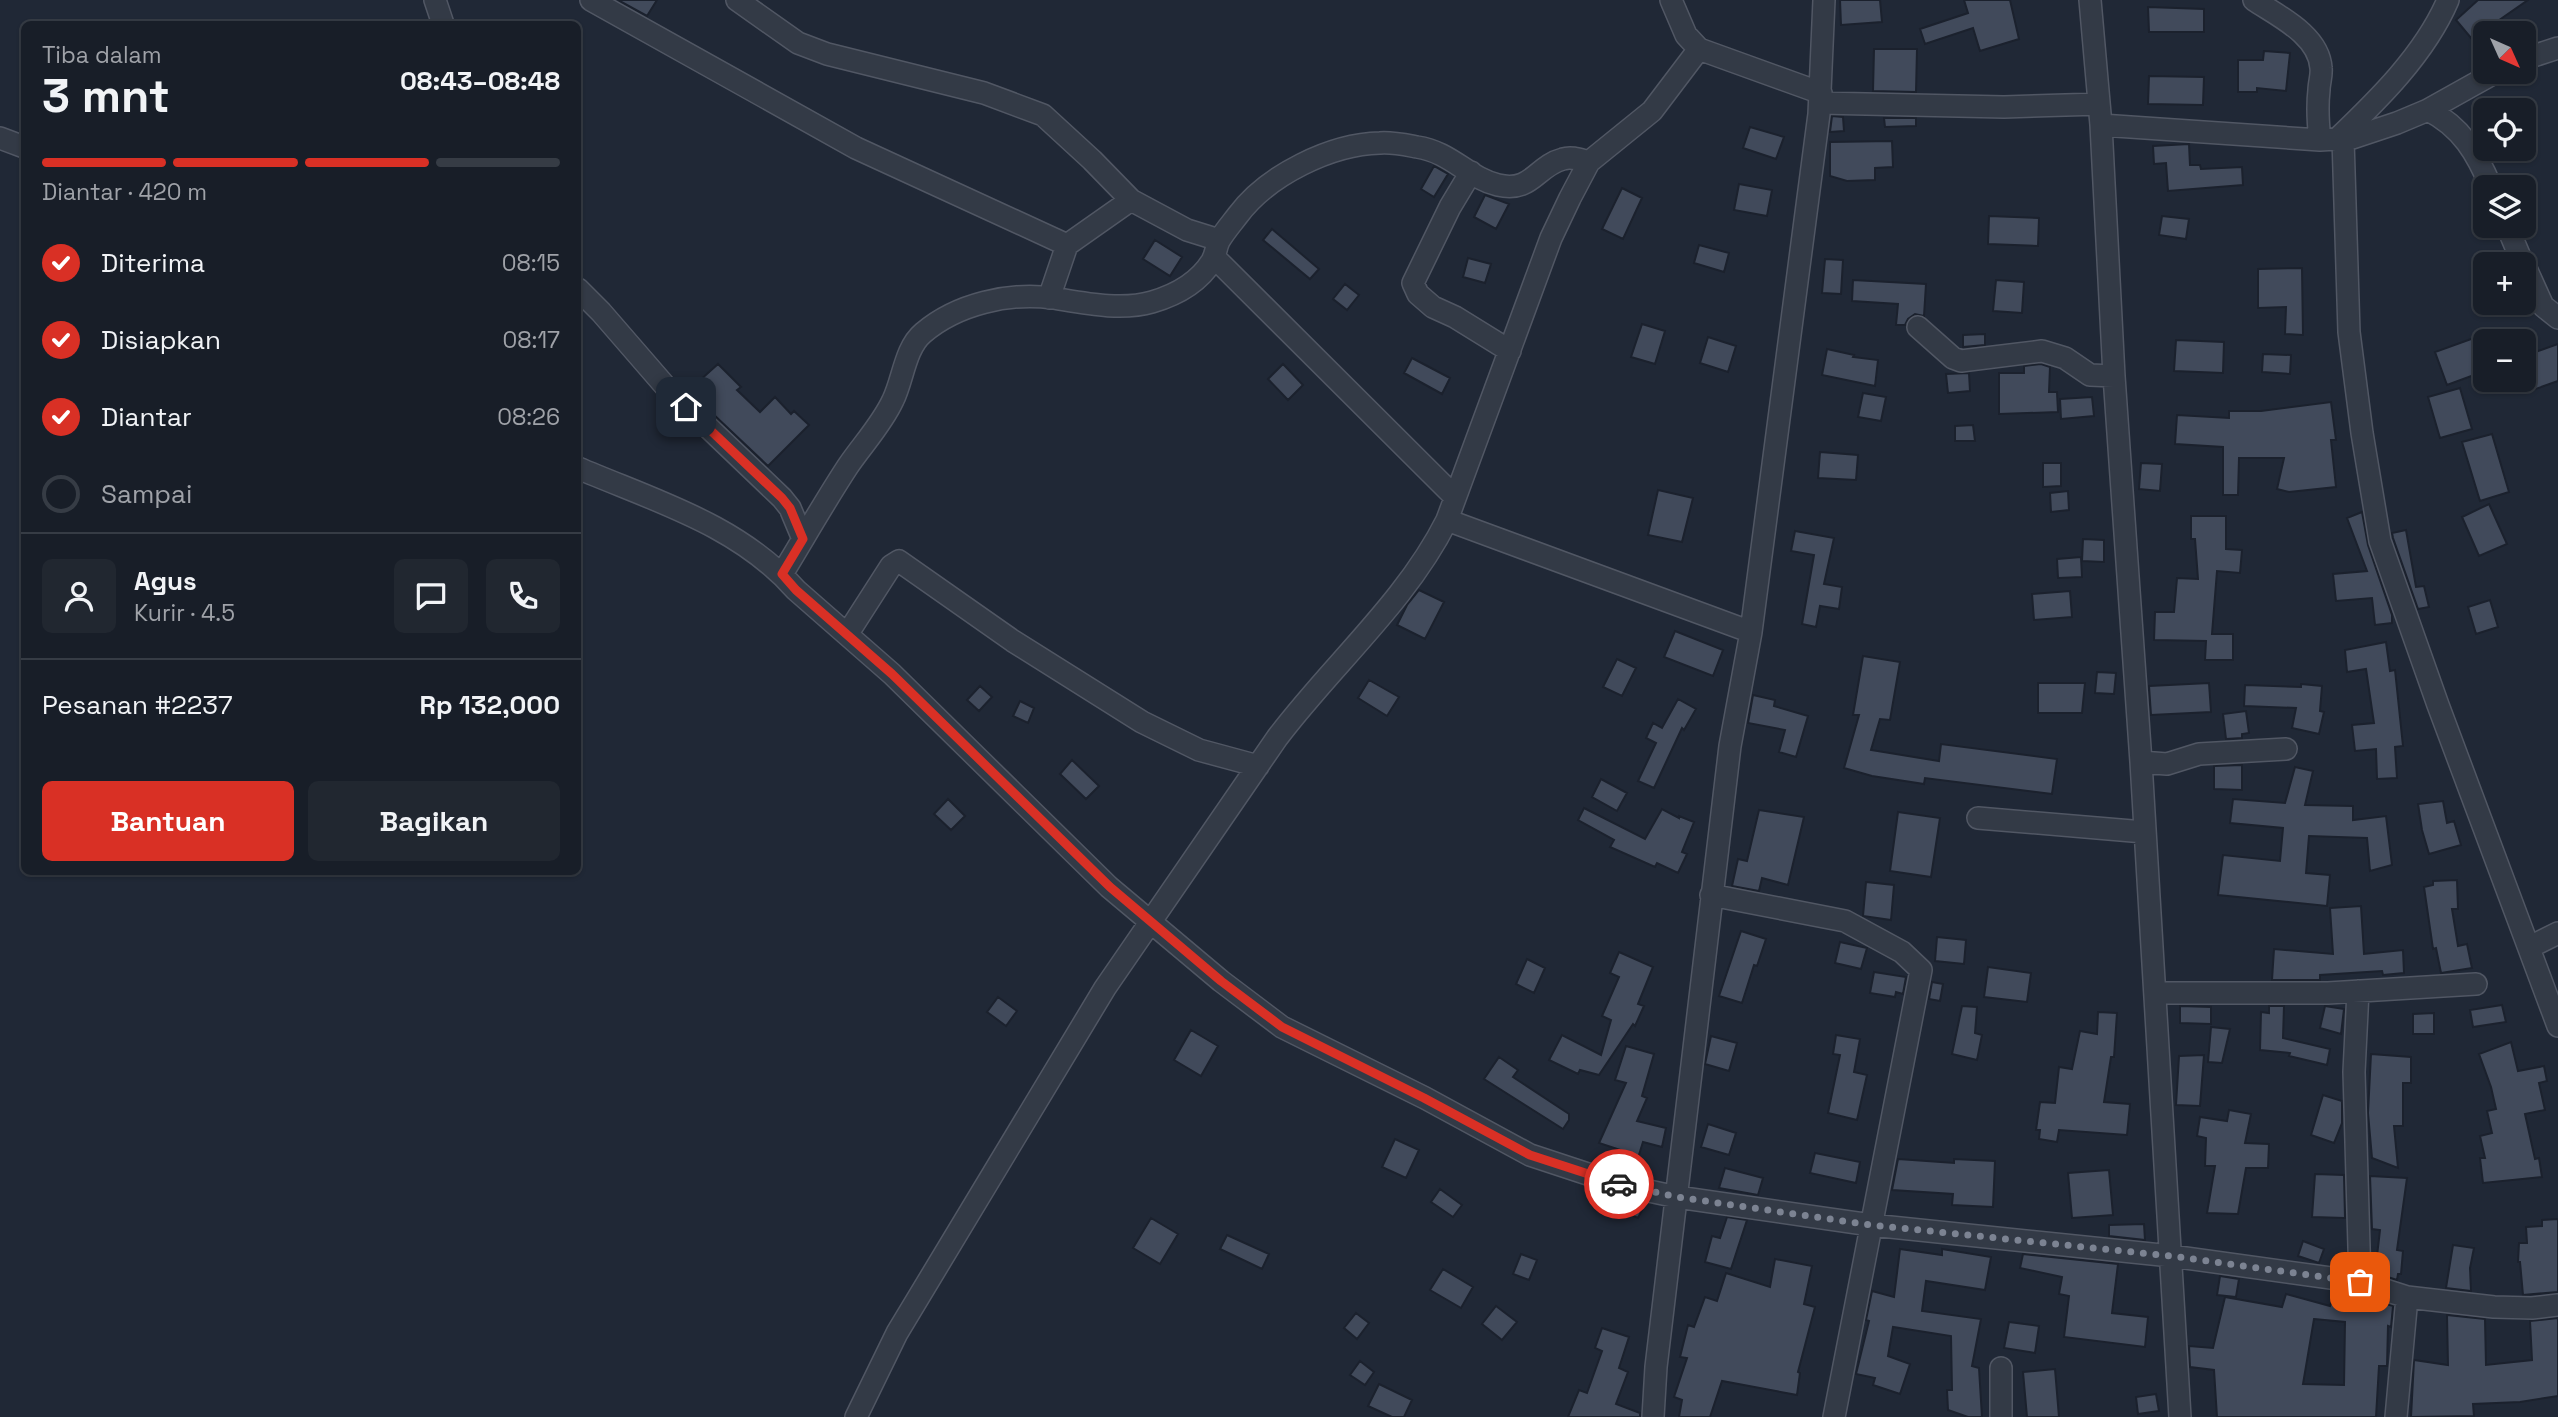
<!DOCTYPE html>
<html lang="id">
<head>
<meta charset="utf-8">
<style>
	:root { --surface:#181e28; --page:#212730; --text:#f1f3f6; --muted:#9fa2a8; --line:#363c45; --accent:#d93025 }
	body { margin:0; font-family:"Space Grotesk",sans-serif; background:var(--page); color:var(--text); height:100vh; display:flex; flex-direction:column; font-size:26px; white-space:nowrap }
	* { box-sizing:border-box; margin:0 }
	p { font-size:23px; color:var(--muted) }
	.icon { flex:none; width:38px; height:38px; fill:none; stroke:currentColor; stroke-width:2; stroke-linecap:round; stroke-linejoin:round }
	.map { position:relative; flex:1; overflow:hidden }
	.panel { position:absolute; left:21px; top:21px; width:560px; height:854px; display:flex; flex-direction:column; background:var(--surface); border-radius:10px; box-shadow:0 2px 5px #0004,0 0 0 2px var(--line) }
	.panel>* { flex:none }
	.needle { width:46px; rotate:135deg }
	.buttons { position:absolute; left:2473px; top:21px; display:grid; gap:14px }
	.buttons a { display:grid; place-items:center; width:63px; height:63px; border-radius:10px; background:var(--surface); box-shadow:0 2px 5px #0004,0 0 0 2px var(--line); font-size:35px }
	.pin { position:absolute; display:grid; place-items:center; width:60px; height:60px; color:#fff; margin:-30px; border-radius:14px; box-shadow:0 4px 10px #0006 }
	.courier { position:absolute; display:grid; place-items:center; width:70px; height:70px; margin:-35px; border:5px solid #d93025; border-radius:50%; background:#fff; color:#222; box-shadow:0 2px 9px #0007 }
	.headline em { font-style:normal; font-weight:700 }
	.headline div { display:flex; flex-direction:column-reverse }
	.headline { display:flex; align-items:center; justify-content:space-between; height:119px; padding:0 21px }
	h1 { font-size:46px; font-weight:700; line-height:52px }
	.bar { display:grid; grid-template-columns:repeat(4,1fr); gap:10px 7px; align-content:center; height:84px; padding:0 21px }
	.bar i { height:9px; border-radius:5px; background:var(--line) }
	.bar .selected { background:var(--accent) }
	.bar p { grid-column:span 4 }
	.line { display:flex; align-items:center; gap:18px; padding:0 21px; border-top:2px solid var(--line) }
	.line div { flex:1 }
	.round { display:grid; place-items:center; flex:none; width:74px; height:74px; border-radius:10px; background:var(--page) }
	ol { padding:0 21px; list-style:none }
	li { display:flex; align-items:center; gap:21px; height:77px }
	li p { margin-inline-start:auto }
	li .icon { padding:7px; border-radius:50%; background:var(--accent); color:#fff; stroke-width:4 }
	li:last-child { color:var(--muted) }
	li i { width:38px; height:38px; border:4px solid var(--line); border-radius:50% }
	.cta { display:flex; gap:14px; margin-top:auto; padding:14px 21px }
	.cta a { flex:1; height:80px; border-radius:10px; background:var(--accent); color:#fff; font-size:28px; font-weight:700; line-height:80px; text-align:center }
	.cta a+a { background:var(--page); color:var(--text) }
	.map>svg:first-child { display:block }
	.building { fill:#414a5b; stroke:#1b212d; stroke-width:2; fill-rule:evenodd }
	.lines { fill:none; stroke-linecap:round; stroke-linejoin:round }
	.street-casing { stroke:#515764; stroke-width:24 }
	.street { stroke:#333a46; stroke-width:21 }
	.done { stroke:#7c8392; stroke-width:7; stroke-dasharray:0 12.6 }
	.route { stroke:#d93025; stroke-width:9 }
</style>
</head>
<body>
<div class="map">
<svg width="2558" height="1417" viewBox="0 0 2558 1417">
	<rect width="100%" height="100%" fill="#202836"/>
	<!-- building -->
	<path class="building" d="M618 0H657L647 16Z
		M1840 0H1880L1882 22 1841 25Z
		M1964 0H2010L2019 39 1980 51 1973 28 1925 44 1920 29 1968 13Z
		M2478 0H2528L2495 23 2502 33H2485V53L2473 37 2471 38 2456 20Z
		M2148 7 2204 9V32H2149Z
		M1874 49H1917L1916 92 1873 91Z
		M2264 51 2290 53 2286 91 2257 88V92H2238V60H2263Z
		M2149 76 2204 77 2203 105 2148 104Z
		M1832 116 1843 117 1844 131 1830 132Z
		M1884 118H1916V126L1885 127Z
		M1750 127 1784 137 1776 159 1743 148Z
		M1892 141 1893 167 1875 168V180L1847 181 1830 176V142Z
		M2189 144 2190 165H2200L2201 169 2242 167 2243 185 2168 191 2166 163 2154 164 2153 146Z
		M1434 166 1448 174 1434 197 1421 189Z
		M1739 184 1772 190 1767 216 1734 210Z
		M1622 188 1642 198 1623 239 1602 229Z
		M1485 195 1509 204 1496 229 1474 217Z
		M1989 216 2039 218 2038 246 1988 244Z
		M2162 216 2189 219 2186 239 2159 235Z
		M1272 229 1319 269 1310 279 1263 240Z
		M1155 240 1182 257 1170 276 1143 259Z
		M1699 245 1729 253 1724 272 1694 263Z
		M1468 258 1491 264 1485 283 1463 277Z
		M1825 259 1843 260 1841 294 1822 293Z
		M2302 268 2303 335 2285 334 2286 307 2258 308V269Z
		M1853 280 1926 284 1924 316 1915 314 1908 319 1905 325H1896L1898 304 1852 301Z
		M1996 280 2024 282 2022 313 1993 311Z
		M1345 284 1359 295 1347 310 1333 299Z
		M1642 324 1665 331 1655 364 1631 357Z
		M1985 334V345L1963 347V335Z
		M2485 334V371L2447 385 2435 352Z
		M1708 337 1736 346 1728 372 1700 363Z
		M2176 340 2224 342 2223 373 2174 371Z
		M2558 344V381L2530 391 2524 372V356Z
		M1827 349 1854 355 1853 357 1878 360 1875 386 1822 375Z
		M2263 354 2291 355 2290 374 2262 372Z
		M1412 358 1450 378 1442 394 1404 373Z
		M718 364 741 387 737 390 760 412 775 397 791 414 794 411 809 425 768 466 694 396 703 388 698 382Z
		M1283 364 1303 385 1288 400 1268 379Z
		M2041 364 2050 367 2049 392H2057L2058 412 1999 414V373H2024V366Z
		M1969 373 1970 391 1948 393 1946 374Z
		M2460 388 2472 429 2440 438 2428 397Z
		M1863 393 1886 397 1881 421 1858 417Z
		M2092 397 2094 416 2061 419 2060 399Z
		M2331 402 2336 440H2331L2336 487 2289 492 2277 489 2284 458H2239L2238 495H2223V447L2175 444 2177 415 2229 418V411H2261Z
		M1973 425 1975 441H1955V426Z
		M2492 434 2509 492 2480 501 2462 442Z
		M1820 452 1858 455 1856 480 1818 478Z
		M2043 463H2061V486L2043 487Z
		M2141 463 2162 464 2160 491 2139 489Z
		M1658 490 1693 498 1682 542 1648 535Z
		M2068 491 2069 510 2051 512 2050 493Z
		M2489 504 2507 544 2479 556 2462 517Z
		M2362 512 2368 545 2392 615V623L2375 625 2372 598 2336 601 2333 574 2367 571 2347 518Z
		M2191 516H2226V549L2242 550 2240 573 2217 571 2212 634H2233V660H2205L2206 641 2154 640 2155 612H2174L2177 578 2198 579 2195 539H2191Z
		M2406 530 2416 587 2424 586 2429 607 2418 609 2393 538 2392 533Z
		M1795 531 1834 538 1824 584 1842 587 1839 609 1820 606 1816 627 1802 624 1814 555 1791 551Z
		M2083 539 2104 540V562L2082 561Z
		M2081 557 2082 577 2058 578 2057 559Z
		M1419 590 1444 602 1425 639 1397 625 1407 605Z
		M2070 591 2072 617 2034 620 2032 594Z
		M2490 600 2498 627 2476 634 2468 607Z
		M1675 631 1723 650 1713 676 1664 657Z
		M2386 642 2390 671 2395 670 2403 746 2395 747 2397 778 2377 779 2376 749 2355 751 2352 725 2374 723 2366 669 2347 672 2345 650Z
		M1863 656 1900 662 1890 720 1880 719 1871 750 1939 761 1941 744 2057 759 2052 794 1925 778 1924 784 1872 776 1844 768 1859 715H1853Z
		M1617 659 1636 668 1622 696 1603 687Z
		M2097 672 2116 673 2114 694 2095 693Z
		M1369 680 1399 697 1387 716 1358 698Z
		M2038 683H2085L2082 713H2038Z
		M2209 683 2211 712 2151 715 2149 686Z
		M2301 684 2322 686 2320 711 2324 712 2319 734 2292 728 2296 708 2244 706 2245 685 2301 687Z
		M980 686 992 697 979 711 967 700Z
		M1753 695 1775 700 1774 706 1808 716 1796 757 1779 752 1785 730 1748 723Z
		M1678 699 1696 709 1684 730 1682 728 1654 788 1638 781 1656 743 1646 738 1653 723 1662 728Z
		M1020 701 1034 708 1028 723 1013 716Z
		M2246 711 2249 733 2242 734V738L2226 739 2223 714Z
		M1072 760 1099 786 1086 799 1060 774Z
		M2242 765V790L2214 789V766Z
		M2295 767 2313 771 2305 805 2353 806V820L2386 816 2392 865 2370 871 2367 838 2309 836 2306 873 2330 875 2327 906 2218 895 2223 855 2280 861 2283 828 2230 823 2233 799 2285 803Z
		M1601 779 1627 793 1617 811 1592 797Z
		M948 799 965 816 951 830 934 814Z
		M2443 801 2447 823 2454 821 2461 845 2429 854 2422 830 2418 804Z
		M1584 808 1645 839 1662 809 1679 818V816L1694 822 1682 852 1687 854 1678 873 1657 863 1655 867 1610 847 1614 840 1578 820Z
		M1759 810 1804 817 1788 885 1762 878 1759 891 1732 886 1738 859 1747 861Z
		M1898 812 1940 818 1931 877 1890 871Z
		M2457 880 2458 909H2452L2458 946 2467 944 2472 968 2441 973 2436 948 2433 949 2424 887 2433 885V881Z
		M1866 882 1894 885 1891 920 1863 916Z
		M2361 906 2364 954 2403 950 2404 973 2383 975 2382 971 2320 975V980H2272L2274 949 2333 954 2330 908Z
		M1741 931 1766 939 1757 966 1754 965 1742 1003 1719 996Z
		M1937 937 1966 940 1964 964 1935 961Z
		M1840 942 1867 948 1861 969 1835 963Z
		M1619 952 1653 967 1638 1004 1644 1006 1635 1026 1633 1024 1599 1075 1580 1070 1578 1074 1549 1060 1562 1035 1601 1055 1611 1020 1602 1016 1619 977 1610 973Z
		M1527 959 1545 968 1534 993 1516 984Z
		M1988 967 2031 973 2027 1002 1984 997Z
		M1874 972 1906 977 1903 994 1896 992 1895 997 1870 993Z
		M1932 982 1943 984 1940 1001 1929 999Z
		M998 997 1017 1011 1006 1026 987 1012Z
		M2502 1005 2506 1022 2473 1027 2470 1010Z
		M1962 1006 1977 1007 1975 1033 1982 1035 1977 1060 1952 1054Z
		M2180 1006 2211 1007V1024L2180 1023Z
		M2269 1006H2284L2283 1038 2330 1049 2327 1065 2289 1056 2290 1053 2260 1050 2261 1012 2269 1013Z
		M2325 1006 2344 1009 2341 1034 2320 1028Z
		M2098 1012 2117 1013 2114 1057H2111L2104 1102 2130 1104 2127 1135 2059 1130 2057 1142 2039 1139 2040 1130H2036L2040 1102 2055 1103 2059 1067 2072 1069 2080 1031 2097 1034Z
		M2434 1013V1034H2413V1014Z
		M2211 1027 2230 1029 2222 1063 2208 1062Z
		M1191 1030 1218 1046 1201 1076 1174 1060Z
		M1836 1035 1860 1039 1854 1072 1867 1075 1857 1120 1828 1113 1840 1055 1833 1054Z
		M1711 1036 1737 1043 1729 1071 1705 1064Z
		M2511 1042 2518 1071 2544 1066 2547 1081 2539 1083 2545 1110 2525 1114 2535 1159 2539 1158 2542 1177 2483 1183 2480 1158H2485L2480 1136 2492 1133 2487 1111 2496 1109 2491 1087 2479 1054Z
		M1626 1046 1654 1054 1642 1096 1647 1098 1637 1121 1666 1128 1662 1147 1643 1142 1633 1174 1614 1169 1620 1150 1599 1143 1626 1083 1615 1080Z
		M2371 1054 2411 1057V1083H2403V1126H2394L2398 1168 2372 1158 2368 1113Z
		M2204 1055 2200 1106 2176 1105 2179 1056Z
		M1499 1057 1518 1070 1513 1077 1569 1114V1120L1563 1129 1484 1079Z
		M2323 1095 2342 1101V1123L2334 1143 2311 1135Z
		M2229 1110 2251 1114 2245 1143 2269 1144 2268 1168H2246L2238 1214 2207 1213 2215 1166H2205L2206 1138 2197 1136 2200 1117 2227 1121Z
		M1708 1124 1736 1133 1729 1155 1701 1147Z
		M1395 1139 1419 1150 1406 1178 1382 1167Z
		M1815 1153 1860 1162 1856 1183 1810 1173Z
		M1898 1159 1954 1163V1159L1995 1161 1993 1207 1952 1205 1953 1194 1892 1190Z
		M1725 1168 1763 1178 1758 1195 1719 1188Z
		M2109 1170 2113 1215 2072 1218 2068 1173Z
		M2315 1174 2344 1175 2345 1218 2312 1217Z
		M2370 1176 2407 1178 2397 1250 2403 1251 2401 1274H2398L2397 1280 2375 1273 2380 1230 2372 1229Z
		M1440 1189 1462 1205 1453 1217 1431 1202Z
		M1606 1194 1645 1204 1638 1218 1603 1203Z
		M1727 1217 1747 1220 1731 1269 1705 1262 1712 1236 1720 1238Z
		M1151 1218 1178 1234 1160 1264 1133 1248Z
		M2558 1219V1292L2523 1295 2520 1262H2518L2519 1243H2527L2526 1227 2542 1226V1220Z
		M2144 1224 2145 1240 2109 1236V1225Z
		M1227 1235 1269 1254 1262 1269 1220 1249Z
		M2303 1241 2324 1249 2319 1263 2298 1256Z
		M2453 1245 2474 1248 2470 1268 2471 1291 2446 1288Z
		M1900 1249 1942 1255V1249L1991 1257 1985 1290 1926 1281 1922 1311 1981 1319 1972 1366 1979 1368 1982 1417H1968L1948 1410 1947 1390H1952L1951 1336 1893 1327 1888 1356 1910 1364 1900 1394 1873 1385 1875 1378 1856 1374 1869 1321 1866 1320 1872 1291 1894 1297Z
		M1521 1254 1537 1260 1529 1280 1513 1274Z
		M2023 1254 2118 1264 2112 1313 2148 1317 2145 1347 2064 1337 2069 1296 2059 1294 2062 1277 2020 1268Z
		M1775 1259 1812 1266 1804 1304 1815 1307 1798 1372 1800 1373 1797 1395 1722 1381 1710 1417H1679L1682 1400 1674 1397 1687 1358 1680 1357 1688 1325 1694 1327 1705 1297 1717 1301 1726 1273 1770 1287Z
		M1443 1269 1473 1287 1461 1308 1430 1290Z
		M2220 1276 2239 1279 2236 1297 2217 1295Z
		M2286 1294 2330 1306 2331 1303 2355 1306 2356 1300H2373L2393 1306 2391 1327 2388 1326 2387 1366H2379L2376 1417H2217L2214 1370 2190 1367 2189 1346 2213 1348 2225 1297 2282 1307ZM2314 1319 2345 1322 2344 1385 2303 1384Z
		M1496 1306 1517 1322 1502 1340 1482 1324Z
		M1356 1313 1369 1323 1357 1339 1344 1328Z
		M2447 1315 2485 1319 2486 1365 2532 1360 2530 1321 2558 1318V1396L2520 1402 2473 1404 2474 1416 2411 1417 2414 1360 2448 1365Z
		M2009 1322 2039 1326 2035 1353 2004 1348Z
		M1602 1328 1629 1337 1619 1368 1628 1372 1616 1404 1640 1413V1417H1568L1579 1390 1587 1393 1602 1351 1595 1348Z
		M1360 1361 1374 1372 1365 1385 1350 1375Z
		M2055 1369 2059 1417H2027L2023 1372Z
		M1379 1384 1412 1400 1404 1417H1392L1368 1406Z
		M2156 1394 2159 1411 2138 1414 2136 1397Z"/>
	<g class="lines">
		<!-- street casing -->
		<g class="street-casing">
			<path id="street" d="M435 0 443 24
				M591 0 856 148 1067 245
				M737 0 798 43 827 54 984 93 1043 115 1092 160 1131 200 1187 230 1219 240
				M1671 0 1686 35 1699 49 1821 93
				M2090 0 2101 125 2114 376 2141 762 2180 1417
				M2254 0C2278 16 2319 35 2321 68 2322 75 2319 83 2319 90 2317 107 2318 123 2320 140
				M2524 59 2558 48
				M1820 103 2004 107 2099 104
				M2428 110C2462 127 2477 154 2491 187
				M2101 125 2320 140 2352 138 2397 123 2428 110 2496 72
				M0 138 24 147
				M2343 139 2349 332 2362 433 2380 541 2438 705 2558 1026
				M2336 140C2378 100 2425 54 2448 0
				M1471 172 1450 207 1413 283 1418 294 1433 307 1455 317 1510 351
				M2507 226 2523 264
				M1214 257 1455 497
				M2524 264 2543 306 2558 318
				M578 289 601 312 666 387 782 498 790 508 803 539
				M1049 298 1067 245 1131 200
				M1918 327 1953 358 1961 361 2042 351 2065 358 2090 375 2114 376
				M578 468C655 501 739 525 796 590L892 674 1109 887 1221 981 1282 1027 1425 1098 1530 1155 1621 1185 1677 1197 1871 1225 2171 1256 2360 1282 2407 1297 2494 1307 2532 1308 2558 1305
				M1447 520 1751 632
				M782 574C804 538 825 501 848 466 863 444 882 424 893 400 903 380 905 348 923 333 957 304 1009 292 1053 298 1084 303 1121 311 1152 302 1176 295 1199 282 1212 261 1216 254 1216 247 1219 241 1224 232 1232 223 1238 215 1268 175 1331 144 1380 143 1392 142 1406 145 1417 147 1451 152 1468 178 1498 185 1532 193 1536 166 1563 159 1572 156 1581 160 1589 162
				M848 633 891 566 899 561 1013 641 1142 722 1199 750 1258 766
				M2141 762 2167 764 2199 754 2286 749
				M1978 818 2144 832
				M1711 895 1845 921 1902 952 1921 970 1834 1417
				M2530 947 2558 933
				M2358 991 2354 1072 2360 1282
				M2156 993H2328L2476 984
				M2001 1368V1417
				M856 1417 897 1333 1105 988 1277 738C1332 665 1406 602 1447 520L1551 238 1570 198 1589 162 1652 111 1699 49
				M1653 1417 1656 1367 1730 746 1751 632 1819 114 1824 0
				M2396 1417 2407 1297"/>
		</g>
		<!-- street -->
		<use href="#street" class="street"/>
	</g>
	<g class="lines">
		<!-- done -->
		<path class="done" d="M1619 1184 1677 1197 1871 1225 2171 1256 2360 1282"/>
		<!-- route -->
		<path class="route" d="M686 407 782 498 790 508 803 539 782 574 796 590 892 674 1110 887 1221 981 1282 1027 1424 1098 1530 1155 1619 1184"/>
	</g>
</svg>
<div class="buttons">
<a><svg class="needle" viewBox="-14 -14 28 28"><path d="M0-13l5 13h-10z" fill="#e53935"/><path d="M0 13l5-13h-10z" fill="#9fa2a8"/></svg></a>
<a><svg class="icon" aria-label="locate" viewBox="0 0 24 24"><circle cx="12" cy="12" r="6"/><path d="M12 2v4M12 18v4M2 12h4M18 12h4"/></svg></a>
<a><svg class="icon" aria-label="layers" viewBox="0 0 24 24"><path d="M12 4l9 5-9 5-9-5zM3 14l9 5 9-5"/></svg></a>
<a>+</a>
<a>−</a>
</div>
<div class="pin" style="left:2360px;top:1282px;background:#ea580c"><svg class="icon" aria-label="bag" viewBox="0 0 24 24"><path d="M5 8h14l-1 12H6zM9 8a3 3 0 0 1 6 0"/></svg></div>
<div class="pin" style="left:686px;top:407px;background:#1f2937"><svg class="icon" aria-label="home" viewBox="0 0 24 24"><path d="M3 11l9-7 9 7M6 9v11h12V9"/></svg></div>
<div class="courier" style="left:1619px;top:1184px"><svg class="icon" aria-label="car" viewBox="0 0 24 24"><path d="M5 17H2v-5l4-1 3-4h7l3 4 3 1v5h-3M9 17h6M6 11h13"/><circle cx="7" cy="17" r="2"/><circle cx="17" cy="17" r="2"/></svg></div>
<section class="panel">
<div class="headline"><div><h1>3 mnt</h1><p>Tiba dalam</p></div><em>08:43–08:48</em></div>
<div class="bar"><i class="selected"></i><i class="selected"></i><i class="selected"></i><i></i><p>Diantar · 420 m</p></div>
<ol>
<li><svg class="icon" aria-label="check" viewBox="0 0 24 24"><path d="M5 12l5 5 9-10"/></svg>Diterima<p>08:15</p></li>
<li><svg class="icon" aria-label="check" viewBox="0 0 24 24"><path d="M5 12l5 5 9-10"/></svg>Disiapkan<p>08:17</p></li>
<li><svg class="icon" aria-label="check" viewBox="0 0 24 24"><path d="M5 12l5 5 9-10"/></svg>Diantar<p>08:26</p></li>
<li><i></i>Sampai</li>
</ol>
<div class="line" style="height:126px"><a class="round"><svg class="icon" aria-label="person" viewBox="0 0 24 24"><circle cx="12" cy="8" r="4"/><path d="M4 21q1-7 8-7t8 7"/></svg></a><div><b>Agus</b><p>Kurir · 4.5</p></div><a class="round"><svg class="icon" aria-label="chat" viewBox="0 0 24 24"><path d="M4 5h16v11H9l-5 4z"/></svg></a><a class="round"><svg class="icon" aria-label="phone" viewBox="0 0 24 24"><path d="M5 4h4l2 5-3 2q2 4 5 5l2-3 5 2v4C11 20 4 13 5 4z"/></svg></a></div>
<div class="line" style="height:91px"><div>Pesanan #2237</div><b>Rp 132,000</b></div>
<div class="cta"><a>Bantuan</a><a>Bagikan</a></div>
</section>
</div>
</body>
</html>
